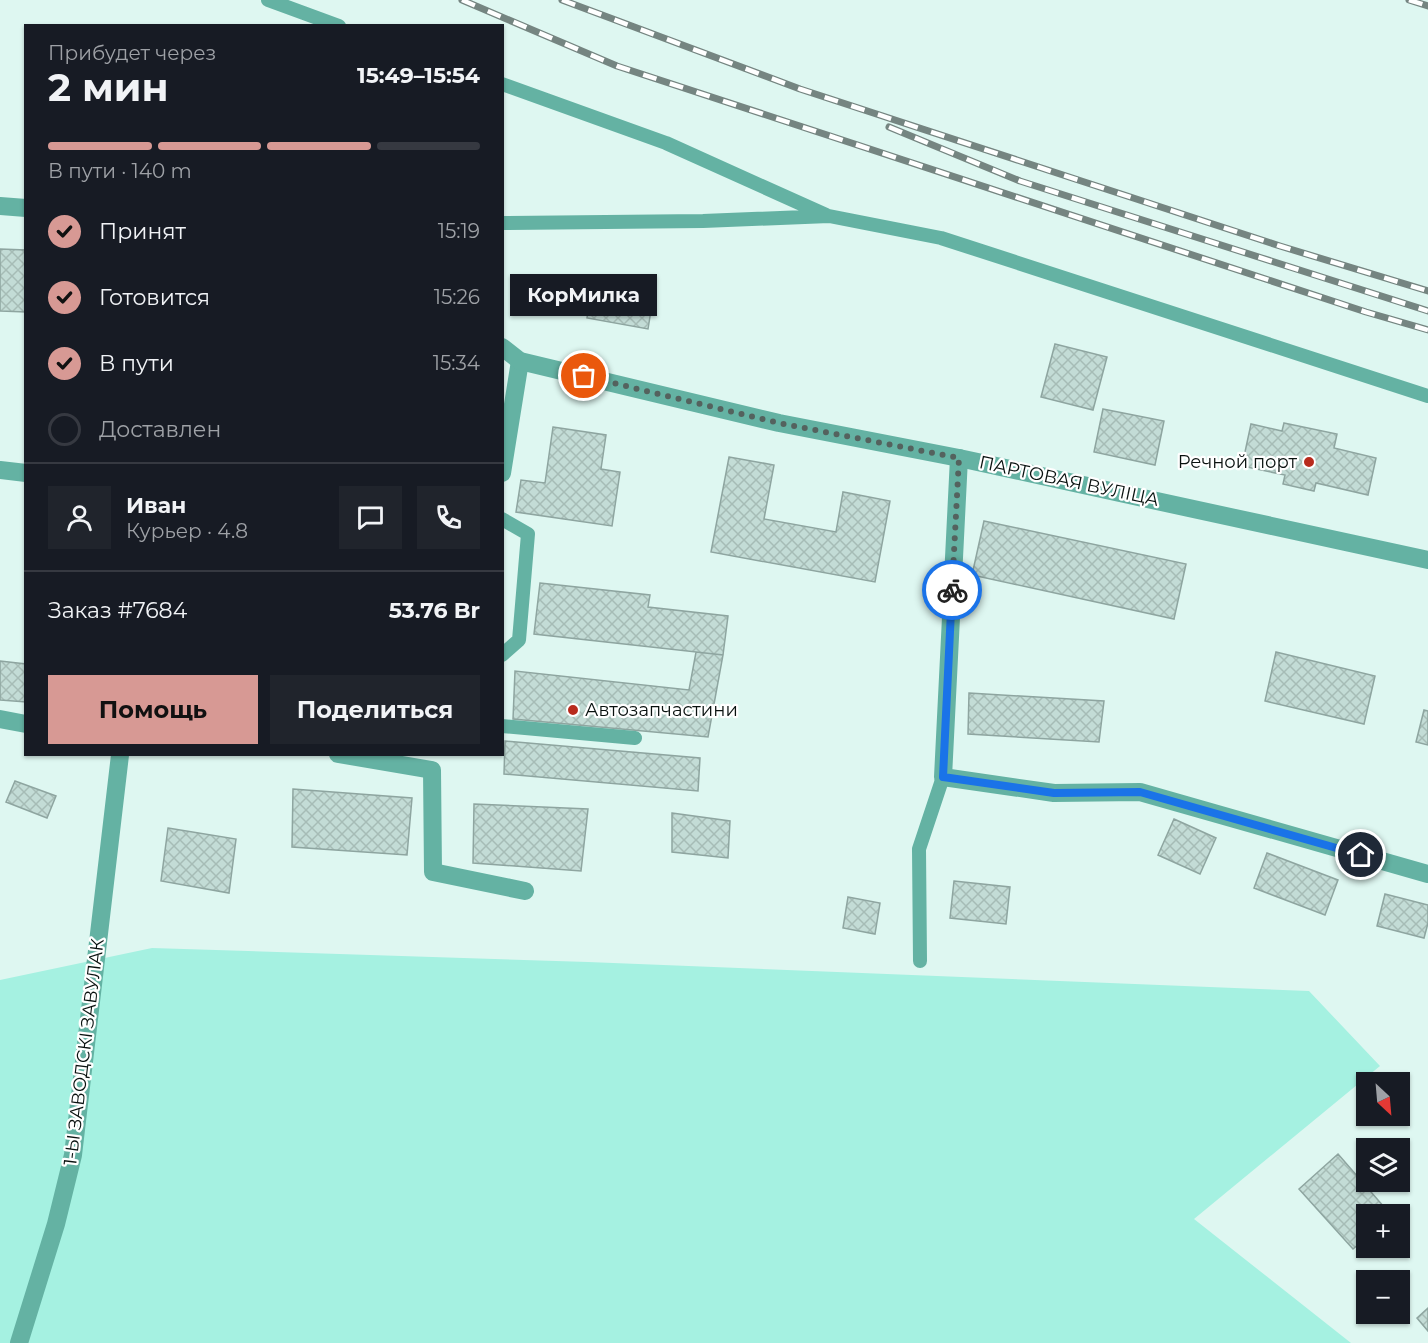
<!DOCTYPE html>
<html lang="ru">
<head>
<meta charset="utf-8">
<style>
	:root { --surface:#171b24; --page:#20242c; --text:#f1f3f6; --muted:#9ea1a6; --line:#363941; --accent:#d79994 }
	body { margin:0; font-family:Montserrat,sans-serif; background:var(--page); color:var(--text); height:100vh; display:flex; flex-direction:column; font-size:22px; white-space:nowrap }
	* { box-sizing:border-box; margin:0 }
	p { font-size:20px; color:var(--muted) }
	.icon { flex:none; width:33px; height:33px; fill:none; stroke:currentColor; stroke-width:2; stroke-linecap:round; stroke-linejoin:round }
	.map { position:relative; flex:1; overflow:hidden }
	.side { position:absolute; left:24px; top:24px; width:480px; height:732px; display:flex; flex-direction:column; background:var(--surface); border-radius:0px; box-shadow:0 2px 4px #0004 }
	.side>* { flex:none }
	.needle { width:39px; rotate:154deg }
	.buttons { position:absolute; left:1356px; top:1072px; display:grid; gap:12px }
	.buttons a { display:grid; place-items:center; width:54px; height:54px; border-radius:0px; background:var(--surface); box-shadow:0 2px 4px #0004; font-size:30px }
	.pin { position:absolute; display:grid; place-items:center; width:51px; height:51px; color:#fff; margin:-26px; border:3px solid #fff; border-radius:50%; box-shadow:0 2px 6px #0007 }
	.courier { position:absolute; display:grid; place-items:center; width:60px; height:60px; margin:-30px; border:4px solid #1a73e8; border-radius:50%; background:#fff; color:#222; box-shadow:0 2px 8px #0007 }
	.bubble { position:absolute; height:42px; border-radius:0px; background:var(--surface); box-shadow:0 2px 4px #0004; font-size:20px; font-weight:700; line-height:42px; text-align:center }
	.summary em { font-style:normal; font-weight:700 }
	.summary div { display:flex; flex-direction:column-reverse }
	.summary { display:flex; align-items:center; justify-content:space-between; height:102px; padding:0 24px }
	h1 { font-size:39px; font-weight:700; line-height:45px }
	.bar { display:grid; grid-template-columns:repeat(4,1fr); gap:9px 6px; align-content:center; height:72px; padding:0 24px }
	.bar i { height:8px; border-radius:4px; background:var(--line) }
	.bar .active { background:var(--accent) }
	.bar p { grid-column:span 4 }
	.line { display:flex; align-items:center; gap:15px; padding:0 24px; border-top:2px solid var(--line) }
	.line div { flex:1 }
	.round { display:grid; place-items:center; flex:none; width:63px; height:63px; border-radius:0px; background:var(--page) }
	ol { padding:0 24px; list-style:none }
	li { display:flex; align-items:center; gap:18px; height:66px }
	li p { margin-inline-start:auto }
	li .icon { padding:6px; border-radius:50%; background:var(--accent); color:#111; stroke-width:4 }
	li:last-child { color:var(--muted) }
	li i { width:33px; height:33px; border:3px solid var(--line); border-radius:50% }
	.primary-button { display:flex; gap:12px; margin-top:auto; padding:12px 24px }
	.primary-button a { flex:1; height:69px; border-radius:0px; background:var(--accent); color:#111; font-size:24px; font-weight:700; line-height:69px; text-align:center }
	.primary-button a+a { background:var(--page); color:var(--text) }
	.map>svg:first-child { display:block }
	.green { fill:#a5f1e1 }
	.building { fill:url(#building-cross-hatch); stroke:#8ea5a0; stroke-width:1.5 }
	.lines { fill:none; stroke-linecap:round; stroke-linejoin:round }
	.service { stroke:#64b2a3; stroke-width:14 }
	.minor { stroke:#64b2a3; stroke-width:18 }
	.tertiary { stroke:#64b2a3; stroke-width:18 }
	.rail-casing { stroke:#758581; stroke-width:7 }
	.rail { stroke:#fff; stroke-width:4.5; stroke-dasharray:14; stroke-linecap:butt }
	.done { stroke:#54625e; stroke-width:6; stroke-dasharray:0 10.8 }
	.route { stroke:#1a73e8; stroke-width:8 }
	.poi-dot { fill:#b82b1d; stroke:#fff; stroke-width:2 }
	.labels { text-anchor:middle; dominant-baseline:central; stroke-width:4.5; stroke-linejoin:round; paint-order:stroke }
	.poi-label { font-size:18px; fill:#09110f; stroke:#fff; text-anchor:end }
	.street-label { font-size:18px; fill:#09110f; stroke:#fff }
</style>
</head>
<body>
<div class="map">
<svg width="1428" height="1343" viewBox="0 0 1428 1343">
	<defs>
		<pattern id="building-cross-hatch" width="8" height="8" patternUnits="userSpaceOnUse" patternTransform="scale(1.5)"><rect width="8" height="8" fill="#c3dcd6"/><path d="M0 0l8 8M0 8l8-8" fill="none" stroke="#a6bcb6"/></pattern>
	</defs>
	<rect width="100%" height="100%" fill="#def7f1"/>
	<!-- green -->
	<path class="green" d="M152 948 588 962 1309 991 1380 1066 1194 1219 1351 1343H0V980Z"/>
	<!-- building -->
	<path class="building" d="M0 249 26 250V312L0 311Z
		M592 287 653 298 648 329 587 318Z
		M1055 344 1107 357 1093 410 1041 397Z
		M1103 409 1164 421 1155 465 1094 452Z
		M1284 423 1337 434 1334 448 1376 458 1368 495 1316 483 1314 491 1283 484 1285 475 1242 466 1251 424 1282 431Z
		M553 427 606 435 601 469 620 472 612 526 516 512 521 480 545 483Z
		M729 457 774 465 764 519 836 532 843 492 890 501 875 582 711 552Z
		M984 521 1186 564 1174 619 972 575Z
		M540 583 650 595 648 607 728 616 723 655 534 634Z
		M696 652 723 655 708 737 513 719 515 671 689 690Z
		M1276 652 1375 676 1364 724 1265 701Z
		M0 661 26 664V702L0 700Z
		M969 693 1104 701 1099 742 968 734Z
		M1424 710 1428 711V745L1416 742Z
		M505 741 700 758 698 791 504 774Z
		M15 781 56 796 47 818 6 802Z
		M293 789 412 798 407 855 292 847Z
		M474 804 588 809 581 871 473 863Z
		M672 813 730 821 728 858 672 852Z
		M1174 819 1216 838 1200 874 1158 855Z
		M168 828 236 839 229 893 161 881Z
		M1267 853 1338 880 1325 915 1254 888Z
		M954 881 1010 887 1006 924 950 918Z
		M1385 894 1428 905V923L1424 938 1377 926Z
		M848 897 880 903 875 934 843 928Z
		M1338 1154 1391 1215H1366V1238L1353 1249 1299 1189Z
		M1428 1308V1331L1417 1318Z"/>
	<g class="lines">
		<!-- service -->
		<path class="service" d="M268 0 339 26
			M502 84 666 143 826 215
			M502 223 703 221 829 216 941 238 1428 396
			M502 519 528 534 519 640 502 655
			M502 726 635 738
			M920 961 919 849 943 777"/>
		<!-- minor -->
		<path class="minor" d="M959 458 943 777 1054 793 1140 792 1428 874
			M0 470 26 473
			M502 473 520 361
			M0 719 26 724
			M338 754 432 770 433 872 525 891
			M19 1343 56 1224 73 1155 120 755"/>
		<!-- tertiary -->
		<path class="tertiary" d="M0 206 26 208
			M502 347 520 361 779 423 959 458 1428 560"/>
		<!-- rail casing -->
		<g class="rail-casing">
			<path id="rail" d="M462 0 617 66 1366 312 1428 330
				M562 0 800 89 1280 246 1428 291
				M1409 0 1428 6
				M889 127 1020 181 1428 311"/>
		</g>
		<!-- rail -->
		<use href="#rail" class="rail"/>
	</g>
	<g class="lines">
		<!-- done -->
		<path class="done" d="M584 376 779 423 959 458 952 590"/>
		<!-- route -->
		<path class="route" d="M952 590 943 777 1054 793 1140 792 1361 855"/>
	</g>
	<!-- markers -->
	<g class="poi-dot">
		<circle cx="1309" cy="462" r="6"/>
		<circle cx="573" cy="710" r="6"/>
	</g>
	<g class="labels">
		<!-- poi labels -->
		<g class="poi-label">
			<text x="1297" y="462">Речной порт</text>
			<text x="585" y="710" text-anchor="start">Автозапчастини</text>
		</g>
		<!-- street labels -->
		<g class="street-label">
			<text transform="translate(1069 481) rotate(12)">ПАРТОВАЯ ВУЛІЦА</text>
			<text transform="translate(84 1052) rotate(-83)">1-Ы ЗАВОДСКІ ЗАВУЛАК</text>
		</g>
	</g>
</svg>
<div class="buttons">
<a><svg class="needle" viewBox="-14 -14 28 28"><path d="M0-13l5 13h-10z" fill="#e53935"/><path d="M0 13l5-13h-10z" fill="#9ea1a6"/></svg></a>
<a><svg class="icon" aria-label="layers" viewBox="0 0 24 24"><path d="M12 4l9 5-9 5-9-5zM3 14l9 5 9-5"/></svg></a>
<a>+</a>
<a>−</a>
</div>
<div class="pin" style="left:584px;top:376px;background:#ea580c"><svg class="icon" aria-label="bag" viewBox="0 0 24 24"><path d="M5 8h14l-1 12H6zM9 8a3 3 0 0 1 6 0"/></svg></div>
<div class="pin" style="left:1361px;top:855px;background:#1f2937"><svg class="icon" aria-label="home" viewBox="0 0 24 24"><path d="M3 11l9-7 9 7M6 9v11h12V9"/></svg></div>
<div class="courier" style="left:952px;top:590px"><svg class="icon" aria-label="bike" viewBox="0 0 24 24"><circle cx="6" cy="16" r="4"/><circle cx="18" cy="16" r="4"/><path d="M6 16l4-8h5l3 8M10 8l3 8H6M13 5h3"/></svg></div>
<div class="bubble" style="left:510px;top:274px;width:147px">КорМилка</div>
<section class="side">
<div class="summary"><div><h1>2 мин</h1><p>Прибудет через</p></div><em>15:49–15:54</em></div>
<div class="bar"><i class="active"></i><i class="active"></i><i class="active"></i><i></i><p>В пути · 140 m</p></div>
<ol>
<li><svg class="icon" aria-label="check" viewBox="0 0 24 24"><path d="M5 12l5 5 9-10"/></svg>Принят<p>15:19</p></li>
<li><svg class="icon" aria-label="check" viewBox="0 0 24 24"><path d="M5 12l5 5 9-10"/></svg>Готовится<p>15:26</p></li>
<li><svg class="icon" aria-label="check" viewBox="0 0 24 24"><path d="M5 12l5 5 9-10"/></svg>В пути<p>15:34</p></li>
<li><i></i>Доставлен</li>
</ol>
<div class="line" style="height:108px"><a class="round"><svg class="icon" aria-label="person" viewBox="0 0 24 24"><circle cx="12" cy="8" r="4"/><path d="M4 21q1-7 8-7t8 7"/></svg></a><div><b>Иван</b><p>Курьер · 4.8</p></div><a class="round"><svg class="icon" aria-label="chat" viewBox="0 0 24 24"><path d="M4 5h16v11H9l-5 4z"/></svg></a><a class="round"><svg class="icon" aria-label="phone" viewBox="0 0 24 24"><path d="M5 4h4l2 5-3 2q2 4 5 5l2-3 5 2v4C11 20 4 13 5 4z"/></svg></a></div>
<div class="line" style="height:78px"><div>Заказ #7684</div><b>53.76 Br</b></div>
<div class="primary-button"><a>Помощь</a><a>Поделиться</a></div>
</section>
</div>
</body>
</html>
